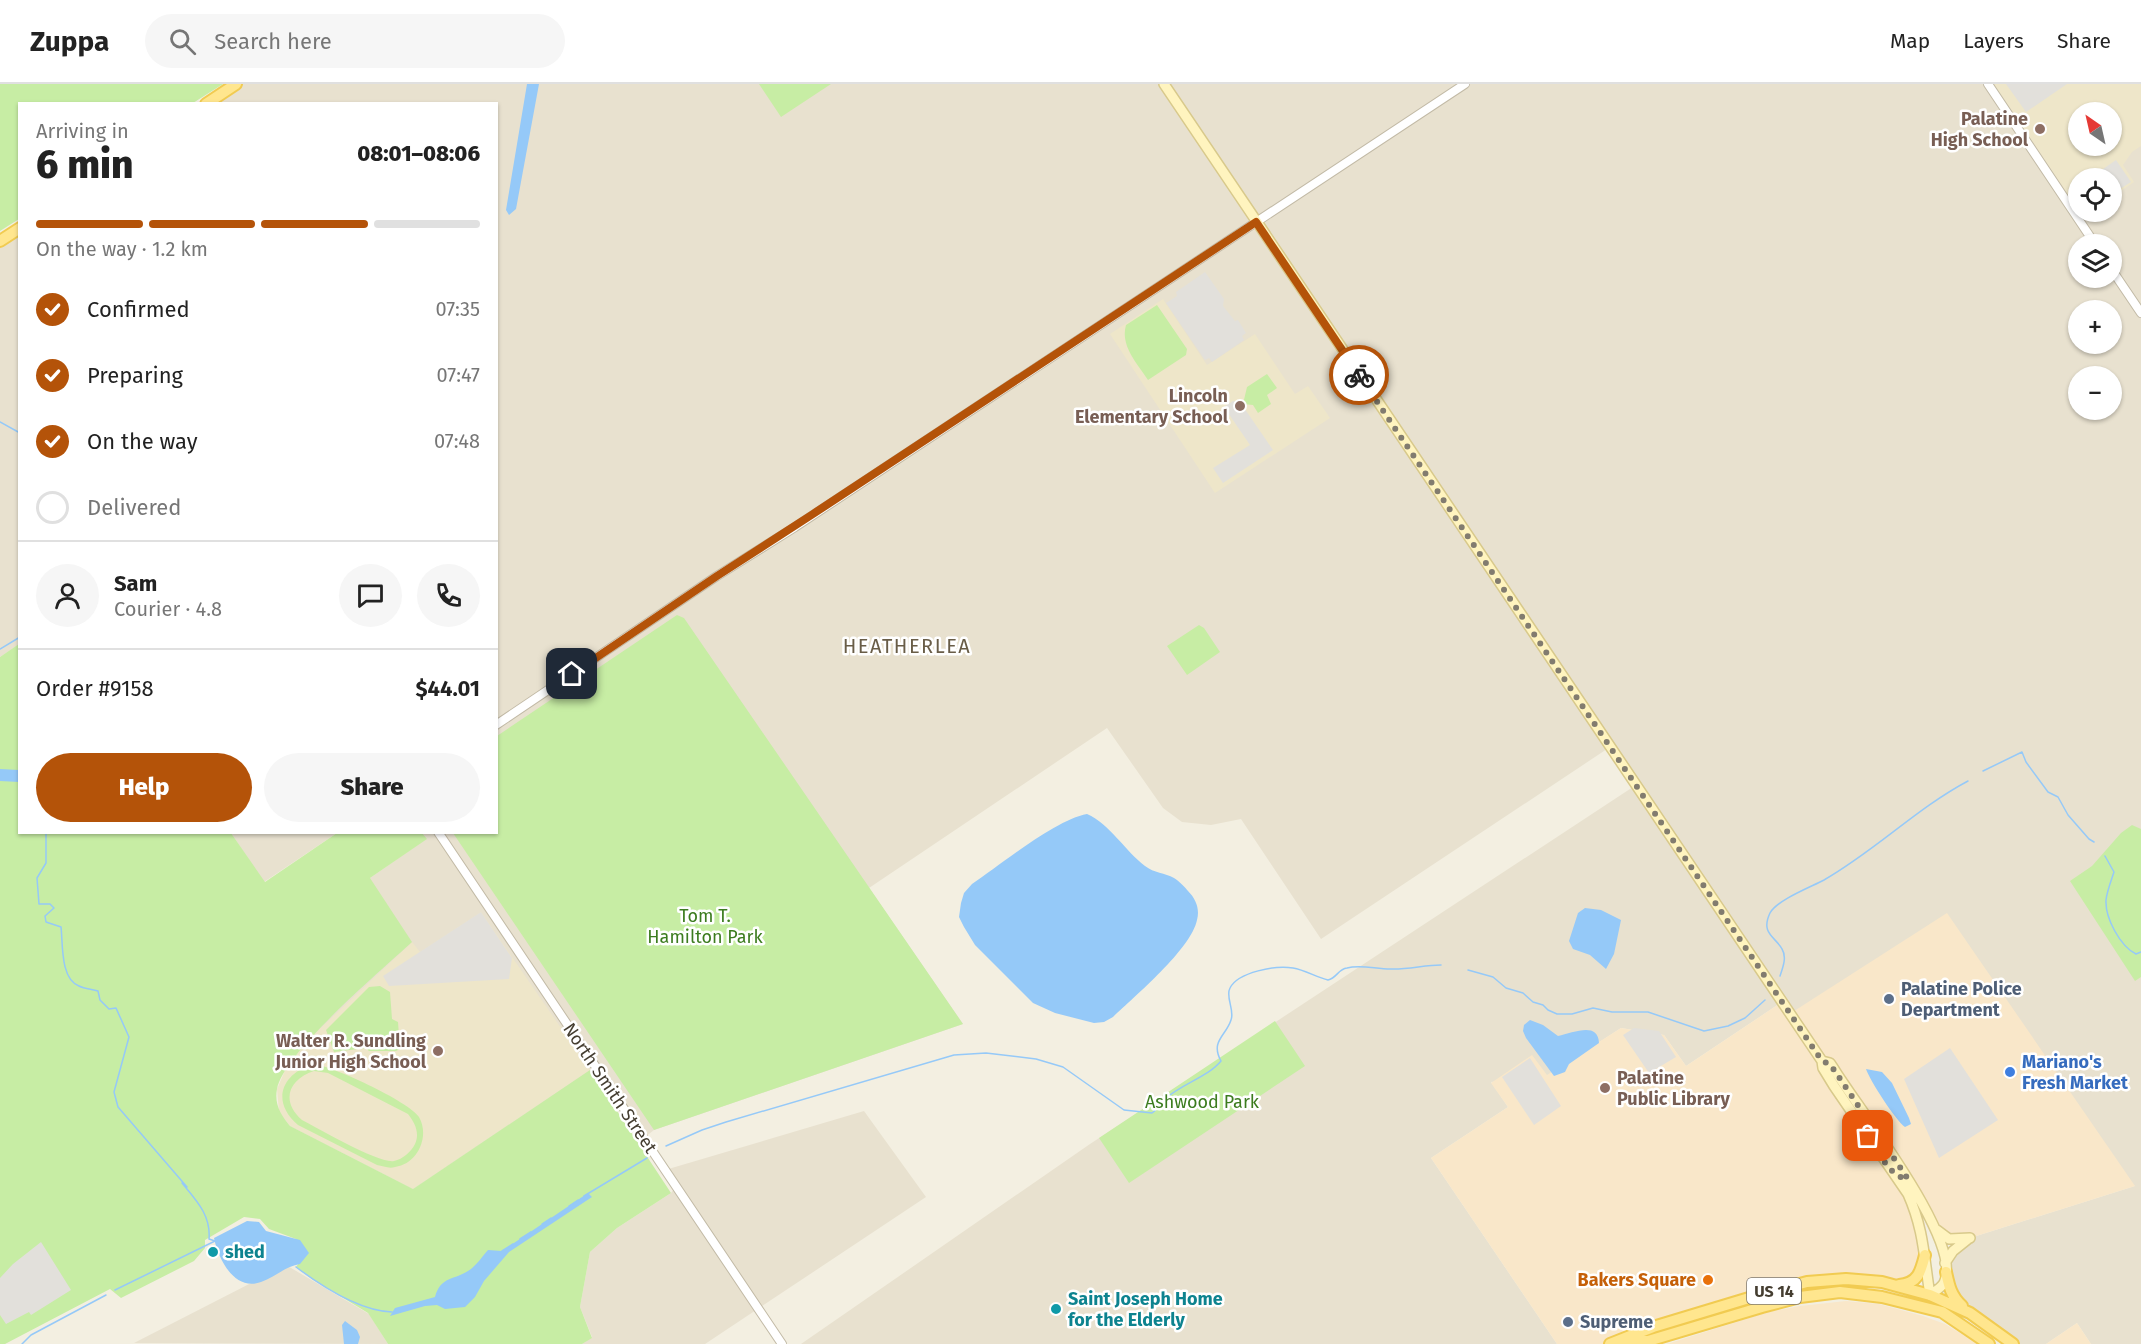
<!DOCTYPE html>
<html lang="en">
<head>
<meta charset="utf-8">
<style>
	:root { --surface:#fff; --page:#f6f6f6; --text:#222; --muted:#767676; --line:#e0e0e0; --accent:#b45309 }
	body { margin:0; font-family:"Fira Sans",sans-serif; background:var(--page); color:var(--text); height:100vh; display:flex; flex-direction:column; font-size:22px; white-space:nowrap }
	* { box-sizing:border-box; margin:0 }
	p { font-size:20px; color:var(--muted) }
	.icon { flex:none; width:33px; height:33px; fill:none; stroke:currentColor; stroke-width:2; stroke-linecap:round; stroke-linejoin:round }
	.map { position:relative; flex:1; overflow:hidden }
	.sheet { position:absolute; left:18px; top:18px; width:480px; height:732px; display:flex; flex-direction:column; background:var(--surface); border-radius:0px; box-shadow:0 2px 4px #0004 }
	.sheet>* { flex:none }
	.needle { width:39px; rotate:326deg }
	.tools { position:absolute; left:2068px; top:18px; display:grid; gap:12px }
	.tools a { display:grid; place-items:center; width:54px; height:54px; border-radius:50%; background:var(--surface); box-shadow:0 2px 4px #0004; font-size:30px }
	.pin { position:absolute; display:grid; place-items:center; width:51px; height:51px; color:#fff; margin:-26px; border-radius:12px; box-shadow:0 3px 9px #0006 }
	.courier { position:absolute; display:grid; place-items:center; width:60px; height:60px; margin:-30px; border:4px solid #b45309; border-radius:50%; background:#fff; color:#222; box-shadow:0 2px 8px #0007 }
	.headline em { font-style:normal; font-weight:800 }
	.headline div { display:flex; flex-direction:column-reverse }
	.headline { display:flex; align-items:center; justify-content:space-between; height:102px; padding:0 18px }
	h1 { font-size:39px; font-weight:800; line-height:45px }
	.bar { display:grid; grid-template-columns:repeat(4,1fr); gap:9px 6px; align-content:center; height:72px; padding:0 18px }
	.bar i { height:8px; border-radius:4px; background:var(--line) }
	.bar .current { background:var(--accent) }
	.bar p { grid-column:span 4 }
	.line { display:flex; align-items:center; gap:15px; padding:0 18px; border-top:2px solid var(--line) }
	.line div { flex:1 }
	.round { display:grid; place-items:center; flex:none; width:63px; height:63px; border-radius:32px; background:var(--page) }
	ol { padding:0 18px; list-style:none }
	li { display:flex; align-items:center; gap:18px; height:66px }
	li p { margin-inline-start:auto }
	li .icon { padding:6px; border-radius:50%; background:var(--accent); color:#fff; stroke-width:4 }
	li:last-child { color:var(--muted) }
	li i { width:33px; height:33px; border:3px solid var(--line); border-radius:50% }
	.cta { display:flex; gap:12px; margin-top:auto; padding:12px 18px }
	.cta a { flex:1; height:69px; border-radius:36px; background:var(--accent); color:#fff; font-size:24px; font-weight:800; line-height:69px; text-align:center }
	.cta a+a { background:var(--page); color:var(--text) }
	header { display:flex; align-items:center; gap:36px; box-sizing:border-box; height:84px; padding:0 30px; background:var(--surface); border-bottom:2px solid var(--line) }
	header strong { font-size:28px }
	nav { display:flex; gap:33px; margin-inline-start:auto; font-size:21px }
	.search { width:420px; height:54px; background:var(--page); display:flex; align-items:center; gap:15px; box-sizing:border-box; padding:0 21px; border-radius:33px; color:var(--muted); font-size:22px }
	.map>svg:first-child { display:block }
	.residential { fill:#e8e1cf; fill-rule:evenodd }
	.commercial { fill:#f9e7c9 }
	.education { fill:#eee6c9; fill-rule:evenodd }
	.green { fill:#c7eda4; fill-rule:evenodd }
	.parking { fill:#e2e0db }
	.water { fill:#95c9f8 }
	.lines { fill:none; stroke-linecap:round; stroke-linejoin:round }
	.stream { stroke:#95c9f8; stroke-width:1.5 }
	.tertiary-casing { stroke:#c2baa6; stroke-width:10 }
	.secondary-casing { stroke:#d8c98b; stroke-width:12 }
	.primary-casing { stroke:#f1cb51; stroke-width:14 }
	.tertiary { stroke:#fff; stroke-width:8 }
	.secondary { stroke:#fff4bf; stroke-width:9 }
	.primary { stroke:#ffe68e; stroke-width:10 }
	.done { stroke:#827c6f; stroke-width:6; stroke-dasharray:0 10.8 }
	.route { stroke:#b45309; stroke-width:8 }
	.education-dot { fill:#8d6e63; stroke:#fff; stroke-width:2 }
	.service-dot { fill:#5c6f8a; stroke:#fff; stroke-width:2 }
	.shop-dot { fill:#3f7fe0; stroke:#fff; stroke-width:2 }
	.culture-dot { fill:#0f9aa8; stroke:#fff; stroke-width:2 }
	.food-dot { fill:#e8710a; stroke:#fff; stroke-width:2 }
	.labels { text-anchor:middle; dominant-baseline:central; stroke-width:5; stroke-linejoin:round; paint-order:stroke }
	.shield { fill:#fff; stroke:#7d786f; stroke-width:1.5 }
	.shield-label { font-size:16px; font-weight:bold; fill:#453e31 }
	.education-label { font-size:18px; font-weight:bold; fill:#785e54; stroke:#fff; text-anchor:end }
	.park-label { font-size:18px; fill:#3c7c1f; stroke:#fff }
	.service-label { font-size:18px; font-weight:bold; fill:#4e5e75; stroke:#fff; text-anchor:start }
	.shop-label { font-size:18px; font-weight:bold; fill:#366cbe; stroke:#fff; text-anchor:start }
	.street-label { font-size:18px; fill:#453e31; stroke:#fff }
	.culture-label { font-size:18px; font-weight:bold; fill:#0d838f; stroke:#fff; text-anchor:start }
	.food-label { font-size:18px; font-weight:bold; fill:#c56008; stroke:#fff; text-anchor:end }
	.neighbourhood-label { font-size:20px; letter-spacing:1.5px; fill:#695d47; stroke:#fff }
</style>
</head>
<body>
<header>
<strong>Zuppa</strong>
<div class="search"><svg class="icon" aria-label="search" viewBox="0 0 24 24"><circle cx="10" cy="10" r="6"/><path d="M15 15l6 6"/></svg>Search here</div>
<nav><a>Map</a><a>Layers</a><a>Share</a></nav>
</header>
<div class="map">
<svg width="2141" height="1260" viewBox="0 0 2141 1260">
	<rect width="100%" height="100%" fill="#f3efe1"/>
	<!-- residential -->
	<path class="residential" d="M236 0H2141V1260H2091L2077 1239 2046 1260H2013L1954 1215 1945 1179 1970 1154 2135 1102 1790 930 1782 918 1686 982 1664 951 1621 944 1547 992 1491 998 1508 1023 1431 1074 1557 1260H801L1090 1060 1636 701 1610 663 1321 855 1241 735 1211 741 1182 738 1163 724 1107 644 869 804 963 940 654 1046 644 1054 596 983 413 1105 290 1042 307 957 370 794 426 755 422 749 496 748V20H206ZM2079 28H2112V62H2079ZM2079 94H2112V128H2079ZM2079 160H2112V194H2079ZM2079 226H2112V260H2079ZM2079 292H2112V326H2079Z
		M19 144 20 560 0 573V157Z
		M231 749H337L264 798Z
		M864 1027 926 1113 705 1260H582L592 1253 580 1223 590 1168 617 1144 671 1109 676 1102 665 1086Z
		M286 1181 369 1230 388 1260 134 1259Z"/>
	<!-- commercial -->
	<path class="commercial" d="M1947 829 2135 1102 1970 1154 1942 1151 1922 1116 1823 977 1908 1110 1925 1171 1914 1197 1807 1198 1610 1260H1557L1431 1074 1508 1023 1491 999 1532 971 1547 991 1621 944 1664 951 1686 982 1782 918 1791 929Z
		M1846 1217 1879 1220 1923 1232 1945 1240 1978 1260H1667L1768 1228 1800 1222Z
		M2077 1239 2091 1260H2046Z"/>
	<!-- education -->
	<path class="education" d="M1993 0H2141V62L2132 68 2123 81 2134 98 2112 113V94H2079V128H2091L2082 134ZM2079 28H2112V62H2079Z
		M1163 215 1207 281 1255 250 1295 310 1308 302 1330 334 1215 409 1110 250Z
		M481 828 590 986 413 1105 290 1042 279 1028 277 1005 286 984 307 957 412 858 420 868Z"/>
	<!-- green -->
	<path class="green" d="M0 0H223L193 19 20 20 19 135 0 147Z
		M759 0H831L781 33Z
		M1157 221 1187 265 1186 271 1148 296C1137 279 1120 262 1126 241Z
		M1267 290 1277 304 1267 311 1271 320 1258 329 1253 321 1243 320 1247 303Z
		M677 531 684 534 963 940 654 1046 453 749 496 748 497 652Z
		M1199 541 1204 544 1220 568 1187 591 1167 562Z
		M19 560 20 748 231 749 265 798 337 749H422L427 755 370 794 412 858C382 886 284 968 277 1005 274 1020 281 1031 290 1042L413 1105 590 986 671 1109 617 1144 590 1168 580 1223 592 1254 582 1260H388L368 1229 312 1195 296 1183 301 1176 296 1155 269 1145 260 1135 244 1133 205 1156V1164L194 1177 121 1214 110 1205 5 1260H0V573Z
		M2132 741 2141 745V893L2135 897 2070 797 2092 782 2121 749Z
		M380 902 390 908 392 935 398 938 400 965 396 967H369L366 964 334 968 326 946 369 903Z
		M1275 937 1305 982 1129 1099 1099 1054Z
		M312 980C329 980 410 1018 419 1033 430 1052 418 1080 395 1083 389 1085 383 1082 377 1081L298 1041C271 1018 281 991 312 980ZM314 987 328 989 408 1030C415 1039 420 1049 415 1060 411 1068 403 1075 394 1077 379 1080 318 1044 302 1036 280 1017 289 995 314 987Z"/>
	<!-- parking -->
	<path class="parking" d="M2006 0H2067L2026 28Z
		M2116 76 2131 98 2112 110V94H2090Z
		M1205 188 1224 215 1223 222 1235 237 1238 236 1246 249 1242 252 1244 256 1212 278 1209 274 1205 276 1166 219 1177 212 1176 208Z
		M1233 317 1240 318 1273 366 1223 399 1213 384 1250 361 1224 323Z
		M481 828 512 874 509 895 389 902 383 892Z
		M1634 944 1659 947 1676 973 1649 989 1623 951Z
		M1950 964 1998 1036 1939 1074 1904 995Z
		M1530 974 1561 1022 1534 1041 1502 993Z
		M41 1158 71 1206 31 1231 29 1228 6 1240 0 1231V1194L13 1180Z"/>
	<!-- water -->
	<path class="water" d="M527 0H539L516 125 509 131 506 126Z
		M0 685 19 686V698L0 697Z
		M1087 730C1110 740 1125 767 1145 782 1154 789 1165 789 1174 794 1179 797 1185 803 1188 807 1196 815 1200 825 1197 836 1191 865 1135 912 1113 933L1104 938 1094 939 1055 929 1033 919 975 861 964 843 959 833 961 819 964 809 972 800C1000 781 1055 736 1087 730Z
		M1585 824 1601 826 1621 836 1614 870 1606 885 1590 871 1573 865 1569 857 1578 829Z
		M1530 936 1543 941 1558 952C1573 949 1598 937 1599 959L1569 980 1565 988 1554 992 1526 954 1523 947 1524 941Z
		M1866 985 1882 988 1892 999 1909 1034 1911 1040 1905 1043C1896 1037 1869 995 1866 985Z
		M588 1109 592 1113 509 1168 484 1197 475 1213 465 1223 445 1225 437 1221 425 1222 390 1232 395 1224 435 1213C441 1191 455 1197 471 1185 478 1179 482 1173 488 1166L502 1167Z
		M247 1137 259 1138 266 1147 300 1156 309 1169 300 1180C286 1182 275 1193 261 1198 235 1208 218 1175 214 1154Z
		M345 1237 357 1246 360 1253 358 1260H344L342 1241Z"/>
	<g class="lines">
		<!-- stream -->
		<path class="stream" d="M0 338 20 349
			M0 565 20 553
			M1983 687 2022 668 2026 678 2048 708 2058 713 2068 731 2089 755 2094 758
			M46 748V779L37 794 39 820H50L54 824 45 832 46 838 61 843C63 859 60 895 79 902 85 905 92 905 98 907L100 916 109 925 116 924 129 953 114 1008 118 1023 187 1103 182 1099C196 1116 211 1131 209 1155L215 1157 115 1206
			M2105 772 2114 788C2111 797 2107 807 2106 816 2105 834 2120 862 2136 870L2141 868
			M1468 886 1493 893 1506 904 1523 909 1533 918 1543 921 1548 926 1557 930H1572L1593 924 1612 928H1648L1704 947 1728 942 1745 934 1765 916
			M1780 892C1783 883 1787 873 1782 865 1776 853 1760 850 1770 829 1777 816 1811 803 1824 796 1875 767 1917 724 1968 697
			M666 1062 702 1046 726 1038 954 971 986 969 1036 975 1063 983 1124 1026 1152 1029C1158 1025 1160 1019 1165 1015 1181 1000 1208 993 1221 977 1210 957 1226 952 1231 936 1235 926 1225 913 1230 904 1238 888 1276 881 1293 884 1305 886 1316 893 1328 896 1337 894 1338 885 1347 884 1362 880 1378 886 1394 885 1410 885 1426 881 1441 881
			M584 1112 647 1074
			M569 1122 578 1116
			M542 1140 551 1134
			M520 1155 531 1148
			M502 1167 513 1160
			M296 1183C320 1201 360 1227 392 1228
			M22 1260 31 1251 106 1211"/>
		<!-- tertiary casing -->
		<g class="tertiary-casing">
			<path id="tertiary" d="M1988 0 2095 160
				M2112 186 2141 229
				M496 641 717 492 795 443 1465 0
				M438 748 782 1260"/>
		</g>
		<!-- secondary casing -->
		<g class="secondary-casing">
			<path id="secondary" d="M1164 0 1822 977 1823 984 1834 1002 1908 1110C1924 1146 1924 1174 1930 1211 1934 1208 1941 1204 1944 1199 1965 1159 1857 1023 1834 985L1830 979 1822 977
				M1937 1146 1949 1155 1970 1154
				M1945 1179 1953 1167 1968 1155"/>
		</g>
		<!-- primary casing -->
		<g class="primary-casing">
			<path id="primary" d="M206 20 236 0
				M0 157 20 144
				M1946 1188C1949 1202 1951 1212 1962 1222
				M1899 1201C1918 1200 1921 1187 1925 1171
				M1626 1256 1648 1257 1762 1223 1800 1213 1840 1208 1882 1213 1942 1228 1989 1260
				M1610 1260 1653 1243 1759 1211 1807 1198 1846 1195 1882 1198 1930 1211 1970 1229 2013 1260"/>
		</g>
		<!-- tertiary -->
		<use href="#tertiary" class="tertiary"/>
		<!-- secondary -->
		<use href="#secondary" class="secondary"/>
		<!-- primary -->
		<use href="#primary" class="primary"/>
	</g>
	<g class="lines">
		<!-- done -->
		<path class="done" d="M1359 291 1822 977 1830 980 1908 1095C1890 1094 1877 1065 1868 1052"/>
		<!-- route -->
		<path class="route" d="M572 590 717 492 813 430 1256 138 1359 291"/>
	</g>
	<!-- markers -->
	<g class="education-dot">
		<circle cx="2040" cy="45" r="6"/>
		<circle cx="1240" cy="322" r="6"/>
		<circle cx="438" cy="967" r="6"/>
		<circle cx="1605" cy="1004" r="6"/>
	</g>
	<g class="service-dot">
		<circle cx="1889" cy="915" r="6"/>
		<circle cx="1568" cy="1238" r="6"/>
	</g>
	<circle class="shop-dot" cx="2010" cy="988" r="6"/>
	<g class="culture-dot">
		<circle cx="213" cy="1168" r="6"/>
		<circle cx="1056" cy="1225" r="6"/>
	</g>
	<circle class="food-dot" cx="1708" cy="1196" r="6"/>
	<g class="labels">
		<!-- shield labels -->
		<rect class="shield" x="1747" y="1194" width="54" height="26" rx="4.5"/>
		<g class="shield-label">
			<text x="1774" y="1207">US 14</text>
		</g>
		<!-- education labels -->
		<g class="education-label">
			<text x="2028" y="35">Palatine<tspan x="2028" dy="21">High School</tspan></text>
			<text x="1228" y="312">Lincoln<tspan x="1228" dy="21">Elementary School</tspan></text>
			<text x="426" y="957">Walter R. Sundling<tspan x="426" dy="21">Junior High School</tspan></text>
			<text x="1617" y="994" text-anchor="start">Palatine<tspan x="1617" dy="21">Public Library</tspan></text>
		</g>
		<!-- park labels -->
		<g class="park-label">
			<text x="705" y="832">Tom T.<tspan x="705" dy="21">Hamilton Park</tspan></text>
			<text x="1202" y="1018">Ashwood Park</text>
		</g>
		<!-- service labels -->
		<g class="service-label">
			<text x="1901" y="905">Palatine Police<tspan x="1901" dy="21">Department</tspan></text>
			<text x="1580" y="1238">Supreme</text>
		</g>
		<!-- shop labels -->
		<g class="shop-label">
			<text x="2022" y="978">Mariano's<tspan x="2022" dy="21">Fresh Market</tspan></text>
		</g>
		<!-- street labels -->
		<g class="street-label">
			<text transform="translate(610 1004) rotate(56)">North Smith Street</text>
		</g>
		<!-- culture labels -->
		<g class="culture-label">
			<text x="225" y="1168">shed</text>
			<text x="1068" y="1215">Saint Joseph Home<tspan x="1068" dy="21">for the Elderly</tspan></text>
		</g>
		<!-- food labels -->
		<g class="food-label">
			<text x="1696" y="1196">Bakers Square</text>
		</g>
		<!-- neighbourhood labels -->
		<g class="neighbourhood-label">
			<text x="907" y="562">HEATHERLEA</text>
		</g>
	</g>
</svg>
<div class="tools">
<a><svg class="needle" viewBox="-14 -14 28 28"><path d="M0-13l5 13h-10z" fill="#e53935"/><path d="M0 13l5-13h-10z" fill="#767676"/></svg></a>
<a><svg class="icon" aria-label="locate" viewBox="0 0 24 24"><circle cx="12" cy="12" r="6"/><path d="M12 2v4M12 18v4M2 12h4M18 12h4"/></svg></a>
<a><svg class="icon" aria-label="layers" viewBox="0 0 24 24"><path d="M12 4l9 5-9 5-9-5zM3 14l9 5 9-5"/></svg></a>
<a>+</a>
<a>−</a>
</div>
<div class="pin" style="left:1868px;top:1052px;background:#ea580c"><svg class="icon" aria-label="bag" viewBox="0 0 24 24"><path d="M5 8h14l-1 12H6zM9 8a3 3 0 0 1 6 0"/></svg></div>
<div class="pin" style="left:572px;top:590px;background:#1f2937"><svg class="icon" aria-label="home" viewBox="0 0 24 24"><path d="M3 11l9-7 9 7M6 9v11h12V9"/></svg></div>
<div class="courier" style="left:1359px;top:291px"><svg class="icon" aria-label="bike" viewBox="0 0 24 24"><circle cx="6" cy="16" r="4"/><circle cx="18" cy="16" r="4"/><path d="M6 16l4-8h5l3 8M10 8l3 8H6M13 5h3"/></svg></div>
<section class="sheet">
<div class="headline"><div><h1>6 min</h1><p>Arriving in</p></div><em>08:01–08:06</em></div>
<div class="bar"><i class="current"></i><i class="current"></i><i class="current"></i><i></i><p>On the way · 1.2 km</p></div>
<ol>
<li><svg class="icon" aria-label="check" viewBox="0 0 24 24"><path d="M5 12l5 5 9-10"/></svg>Confirmed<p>07:35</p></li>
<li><svg class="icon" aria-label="check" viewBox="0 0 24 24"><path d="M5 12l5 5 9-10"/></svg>Preparing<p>07:47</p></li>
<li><svg class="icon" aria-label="check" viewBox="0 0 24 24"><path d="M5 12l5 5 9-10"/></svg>On the way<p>07:48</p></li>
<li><i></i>Delivered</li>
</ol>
<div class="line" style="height:108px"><a class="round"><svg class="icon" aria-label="person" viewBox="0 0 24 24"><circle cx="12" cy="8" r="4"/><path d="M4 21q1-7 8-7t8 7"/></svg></a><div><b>Sam</b><p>Courier · 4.8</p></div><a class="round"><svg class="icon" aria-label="chat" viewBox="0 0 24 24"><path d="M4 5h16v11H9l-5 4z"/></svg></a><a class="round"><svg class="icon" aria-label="phone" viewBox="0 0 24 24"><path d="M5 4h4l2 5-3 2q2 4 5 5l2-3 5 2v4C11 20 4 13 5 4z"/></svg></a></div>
<div class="line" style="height:78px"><div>Order #9158</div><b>$44.01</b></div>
<div class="cta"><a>Help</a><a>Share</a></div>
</section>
</div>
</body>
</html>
